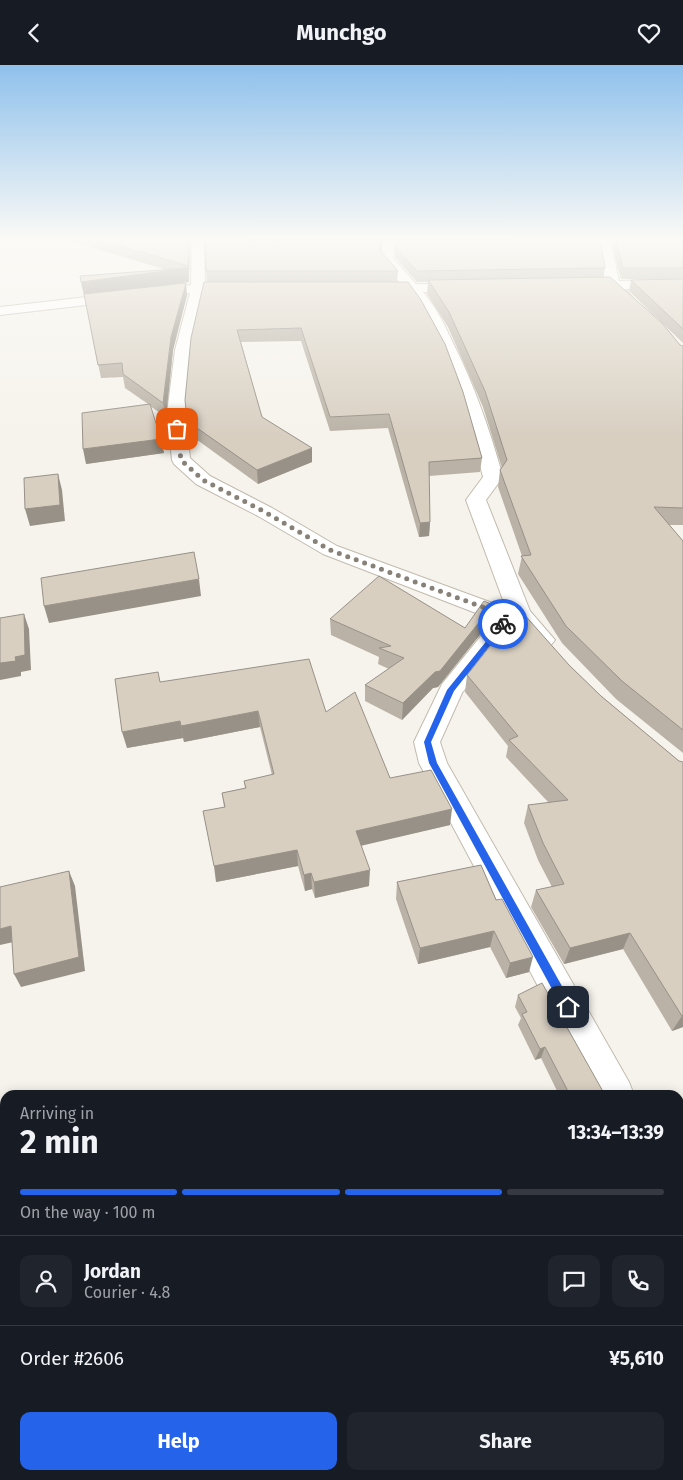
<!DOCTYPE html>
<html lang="en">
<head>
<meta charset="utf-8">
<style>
	:root { --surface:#171b24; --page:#20242c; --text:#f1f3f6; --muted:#9ea1a6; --line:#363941; --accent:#2563eb }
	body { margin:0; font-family:"Fira Sans",sans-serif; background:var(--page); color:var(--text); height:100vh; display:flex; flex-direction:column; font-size:19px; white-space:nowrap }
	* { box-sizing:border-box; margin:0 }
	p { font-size:16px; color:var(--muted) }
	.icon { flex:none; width:28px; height:28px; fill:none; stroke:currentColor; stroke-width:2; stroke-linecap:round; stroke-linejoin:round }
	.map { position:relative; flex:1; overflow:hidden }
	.side { position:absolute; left:0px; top:1025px; width:684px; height:390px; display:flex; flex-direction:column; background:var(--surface); border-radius:15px 15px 0 0; box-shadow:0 2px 12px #0003 }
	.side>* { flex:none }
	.pin { position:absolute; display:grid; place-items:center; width:42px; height:42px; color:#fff; margin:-21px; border-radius:10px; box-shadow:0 2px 8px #0006 }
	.courier { position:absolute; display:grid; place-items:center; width:50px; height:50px; margin:-25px; border:4px solid #2563eb; border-radius:50%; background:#fff; color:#222; box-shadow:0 1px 6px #0007 }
	.overview em { font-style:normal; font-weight:700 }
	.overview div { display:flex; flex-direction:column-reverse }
	.overview { display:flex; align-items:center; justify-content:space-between; height:85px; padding:0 20px }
	h1 { font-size:32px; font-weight:700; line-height:38px }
	.bar { display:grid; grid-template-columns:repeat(4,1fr); gap:8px 5px; align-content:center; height:60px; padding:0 20px }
	.bar i { height:6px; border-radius:4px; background:var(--line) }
	.bar .selected { background:var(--accent) }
	.bar p { grid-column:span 4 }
	.line { display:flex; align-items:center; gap:12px; padding:0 20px; border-top:1px solid var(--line) }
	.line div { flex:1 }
	.round { display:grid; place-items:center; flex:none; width:52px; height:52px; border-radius:10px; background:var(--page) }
	.action { display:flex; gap:10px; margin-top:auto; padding:10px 20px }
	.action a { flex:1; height:58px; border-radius:10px; background:var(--accent); color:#fff; font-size:20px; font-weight:700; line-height:58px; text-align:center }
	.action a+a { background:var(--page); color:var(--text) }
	header { display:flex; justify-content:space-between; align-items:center; height:65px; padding:0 20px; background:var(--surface); font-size:22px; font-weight:700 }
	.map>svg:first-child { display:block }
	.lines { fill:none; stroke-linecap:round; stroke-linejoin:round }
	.minor-casing { stroke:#c2bbae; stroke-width:2 }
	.major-casing { stroke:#e6c16a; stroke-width:2 }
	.minor { fill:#fff; fill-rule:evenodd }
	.major { fill:#ffe39c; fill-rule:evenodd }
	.wall { fill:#bab2a6 }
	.shaded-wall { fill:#979187 }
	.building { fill:#d8cfc1; stroke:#979187 }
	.route { fill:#2563eb }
	.done { stroke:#878178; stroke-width:5; stroke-dasharray:0 9 }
</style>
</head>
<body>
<header><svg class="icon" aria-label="back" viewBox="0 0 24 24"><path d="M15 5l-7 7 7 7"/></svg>Munchgo<svg class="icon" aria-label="heart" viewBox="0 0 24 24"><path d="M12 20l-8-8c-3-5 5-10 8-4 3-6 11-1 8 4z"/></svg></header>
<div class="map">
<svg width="683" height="1415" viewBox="0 0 683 1415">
	<rect width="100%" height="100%" fill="#f6f3ec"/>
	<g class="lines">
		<!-- minor casing -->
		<g class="minor-casing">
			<path id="minor" d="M192 173H204L205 219H240L247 223 240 227H204L191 285 185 348 190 393 210 411 272 443 337 481 506 543 466 435 483 412C469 354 447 273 408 227H375L368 223 375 219H401L380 193 384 173H396L393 193 416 219H465L472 223 465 227H423C436 242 444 258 452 276 474 319 490 365 503 412L486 435 530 546 555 575 551 580C533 585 527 571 516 559L462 628 440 677 447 698 629 1017 634 1030H596L419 698 414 677 442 619 494 555 323 489 258 451 196 419 174 399 172 395 167 348 175 285 190 228 0 250V242L191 220Z
				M598 173H610L619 216 683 215V223L625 224 633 233 626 237 621 236 609 225 578 224 576 221 578 218 605 216Z
				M679 1123 683 1125V1171L679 1169Z"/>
		</g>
		<!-- major casing -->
		<g class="major-casing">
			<path id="major" d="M683 1373V1415H617L619 1410H679V1374Z"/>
		</g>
		<!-- minor -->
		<use href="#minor" class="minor"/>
		<!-- major -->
		<use href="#major" class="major"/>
	</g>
	<!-- wall -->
	<path class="wall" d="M60 173H190L189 212V211V217L152 222 187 230 173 285 166 352 150 341 164 388 86 399 148 339 125 323 123 312 101 313 80 211 167 205Z
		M384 173 381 186 398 206 397 217 482 393 480 407 429 411 430 457 429 471 419 472 388 363 330 366 301 276 241 277 262 352 312 397 258 419 189 369 185 335 207 217 206 206 279 179Z
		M610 173H683V214H621Z
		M395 182 605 203 603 212 680 280 683 281V460H669L683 476V688L616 634 562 578 518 509 522 491 498 422 500 405 502 403 483 342 448 262 427 229 428 217H417L395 192Z
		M683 214V278L629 226 631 215Z
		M330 554 465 563 491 556 438 622 433 623 402 655 365 636V620L389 604 378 599 379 592 331 570Z
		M569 600 601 631 679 696 683 697V962L672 966 623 884 564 899 531 842 536 825 552 822 538 795 524 758 528 740 549 738 506 692 508 681 465 627 467 610Z
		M161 617 326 647 390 713 450 760 361 780 369 821 315 833 312 824 305 826 298 801 216 817 224 742 222 728 245 723 244 716 272 710 260 662 184 677 183 673 127 683Z
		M481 800 529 907 506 913 490 882 418 899 396 834 397 817Z
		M518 930 605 1030H559L541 993 535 995 518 960 521 953 515 942Z"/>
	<!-- shaded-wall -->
	<path class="shaded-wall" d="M189 173H190L189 212 188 201Z
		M382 173H384L379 194V184Z
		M188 203 189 217 84 230 81 217Z
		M186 218 187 230 173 285 166 352 163 338 171 272Z
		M161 374 164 388 86 399 83 384Z
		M312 383V397L258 419 257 405Z
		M58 409 62 425 65 456 30 461 25 444Z
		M430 457 429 471 419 472 420 458Z
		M199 514 201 531 49 558 44 541Z
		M493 540 491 556 438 622 433 623 402 655 403 638Z
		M24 549 29 564 31 605 21 607V611L0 615V598L15 592Z
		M258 646 260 662 184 677 181 661Z
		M180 656 183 673 127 683 122 667Z
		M452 744 450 760 356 782V766Z
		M297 785 298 801 216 817 214 801Z
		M370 805 369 821 315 833 314 817Z
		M69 806 75 821 85 906 21 922 14 909Z
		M311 808 312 824 305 826 304 810Z
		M11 861 18 876 0 880V864Z
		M494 866 490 882 418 899 420 883Z
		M630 868 623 884 564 899 570 883Z
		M533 892 529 907 506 913 510 898Z
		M683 950V962L672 966 682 951Z
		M545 982 541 993 535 995 540 984Z
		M683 1258V1262L679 1264V1260Z
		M5 1274V1285L0 1286V1276Z
		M3 1392H5V1410H15V1415H2Z"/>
	<!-- building -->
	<path class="building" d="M93 173H189L188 201Z
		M205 173H275L279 179 281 173H382L379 184 398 206H206Z
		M397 173H600L605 203 417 206 395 182Z
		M615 173H683V203H623Z
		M188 203 81 217 80 211Z
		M610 212 662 258 680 280 683 281V443L654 442 683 476V665L622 616 566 561 521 491 531 490 500 405 507 395 485 326 449 247 428 215Z
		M683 214V264L631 215Z
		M204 217H408L421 235 445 279 463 327 482 393 429 397 430 457 420 458 389 349 330 352 301 263 237 265 262 352 312 383 257 405 187 356 185 335 191 273Z
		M186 218 171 272 163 338 123 309 122 298 98 300 84 229Z
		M150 339 161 374 83 384 82 348Z
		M58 409 60 440 25 444 24 413Z
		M194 487 199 514 44 541 41 513Z
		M379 511 465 563 484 536 493 540 440 606 435 607 403 638 365 620 404 593 379 583 391 581 330 554Z
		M518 546 522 547 569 600 601 631 679 696 683 697V950L682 951 630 868 570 883 536 825 564 819 543 778 528 740 568 735 509 675 518 671 467 610Z
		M24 549 25 590 15 592 16 596 0 598V553Z
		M309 594 326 647 355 627 390 713 431 705 452 744 356 766 370 805 314 817 311 808 304 810 297 785 214 801 203 746 225 742 222 728 246 723 244 716 274 709 258 646 181 661 180 656 122 667 115 614 158 607 160 617Z
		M481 800 496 835 502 834 533 892 510 898 494 866 420 883 397 817Z
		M69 806 79 892 14 909 11 861 0 864V822Z
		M542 918 605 1030H570L545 982 540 984 522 949 527 947 518 930Z
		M5 1161V1274L0 1276V1162Z
		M679 1179 683 1189V1258L679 1260Z
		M0 1392H3L2 1415H0Z"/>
	<!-- sky -->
	<linearGradient id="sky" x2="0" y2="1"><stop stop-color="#8fc1ec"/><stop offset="0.47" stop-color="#fbfaf6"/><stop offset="1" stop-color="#fbfaf6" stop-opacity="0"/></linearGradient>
	<rect width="683" height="371" fill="url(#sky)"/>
	<!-- route -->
	<path class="route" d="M501 558 507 559 454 626 431 677 437 698 572 939 573 942 568 947 564 946 429 698 424 677 447 625Z"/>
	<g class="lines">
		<!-- done -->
		<path class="done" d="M177 364 181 395 203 415 265 447 330 485 509 552 503 559"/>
	</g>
</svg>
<div class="pin" style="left:177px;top:364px;background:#ea580c"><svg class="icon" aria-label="bag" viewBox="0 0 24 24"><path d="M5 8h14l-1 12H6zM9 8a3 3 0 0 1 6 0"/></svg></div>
<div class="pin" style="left:568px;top:942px;background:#1f2937"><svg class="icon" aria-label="home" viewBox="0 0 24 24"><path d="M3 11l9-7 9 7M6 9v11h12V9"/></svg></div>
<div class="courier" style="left:503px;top:559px"><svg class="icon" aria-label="bike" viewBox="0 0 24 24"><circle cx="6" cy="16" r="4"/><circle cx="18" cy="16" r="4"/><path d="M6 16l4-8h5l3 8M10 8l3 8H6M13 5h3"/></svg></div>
<section class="side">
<div class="overview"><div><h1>2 min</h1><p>Arriving in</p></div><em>13:34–13:39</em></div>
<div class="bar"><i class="selected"></i><i class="selected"></i><i class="selected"></i><i></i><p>On the way · 100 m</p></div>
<div class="line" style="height:90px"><a class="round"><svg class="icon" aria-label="person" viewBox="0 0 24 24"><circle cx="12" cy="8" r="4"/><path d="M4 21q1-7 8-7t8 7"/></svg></a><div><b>Jordan</b><p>Courier · 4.8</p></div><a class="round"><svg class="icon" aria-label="chat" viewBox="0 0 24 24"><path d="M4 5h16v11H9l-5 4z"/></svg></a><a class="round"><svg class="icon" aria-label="phone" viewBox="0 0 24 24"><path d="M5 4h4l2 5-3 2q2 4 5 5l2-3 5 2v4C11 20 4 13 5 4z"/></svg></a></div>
<div class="line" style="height:65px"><div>Order #2606</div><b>¥5,610</b></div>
<div class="action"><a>Help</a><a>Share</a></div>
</section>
</div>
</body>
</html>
